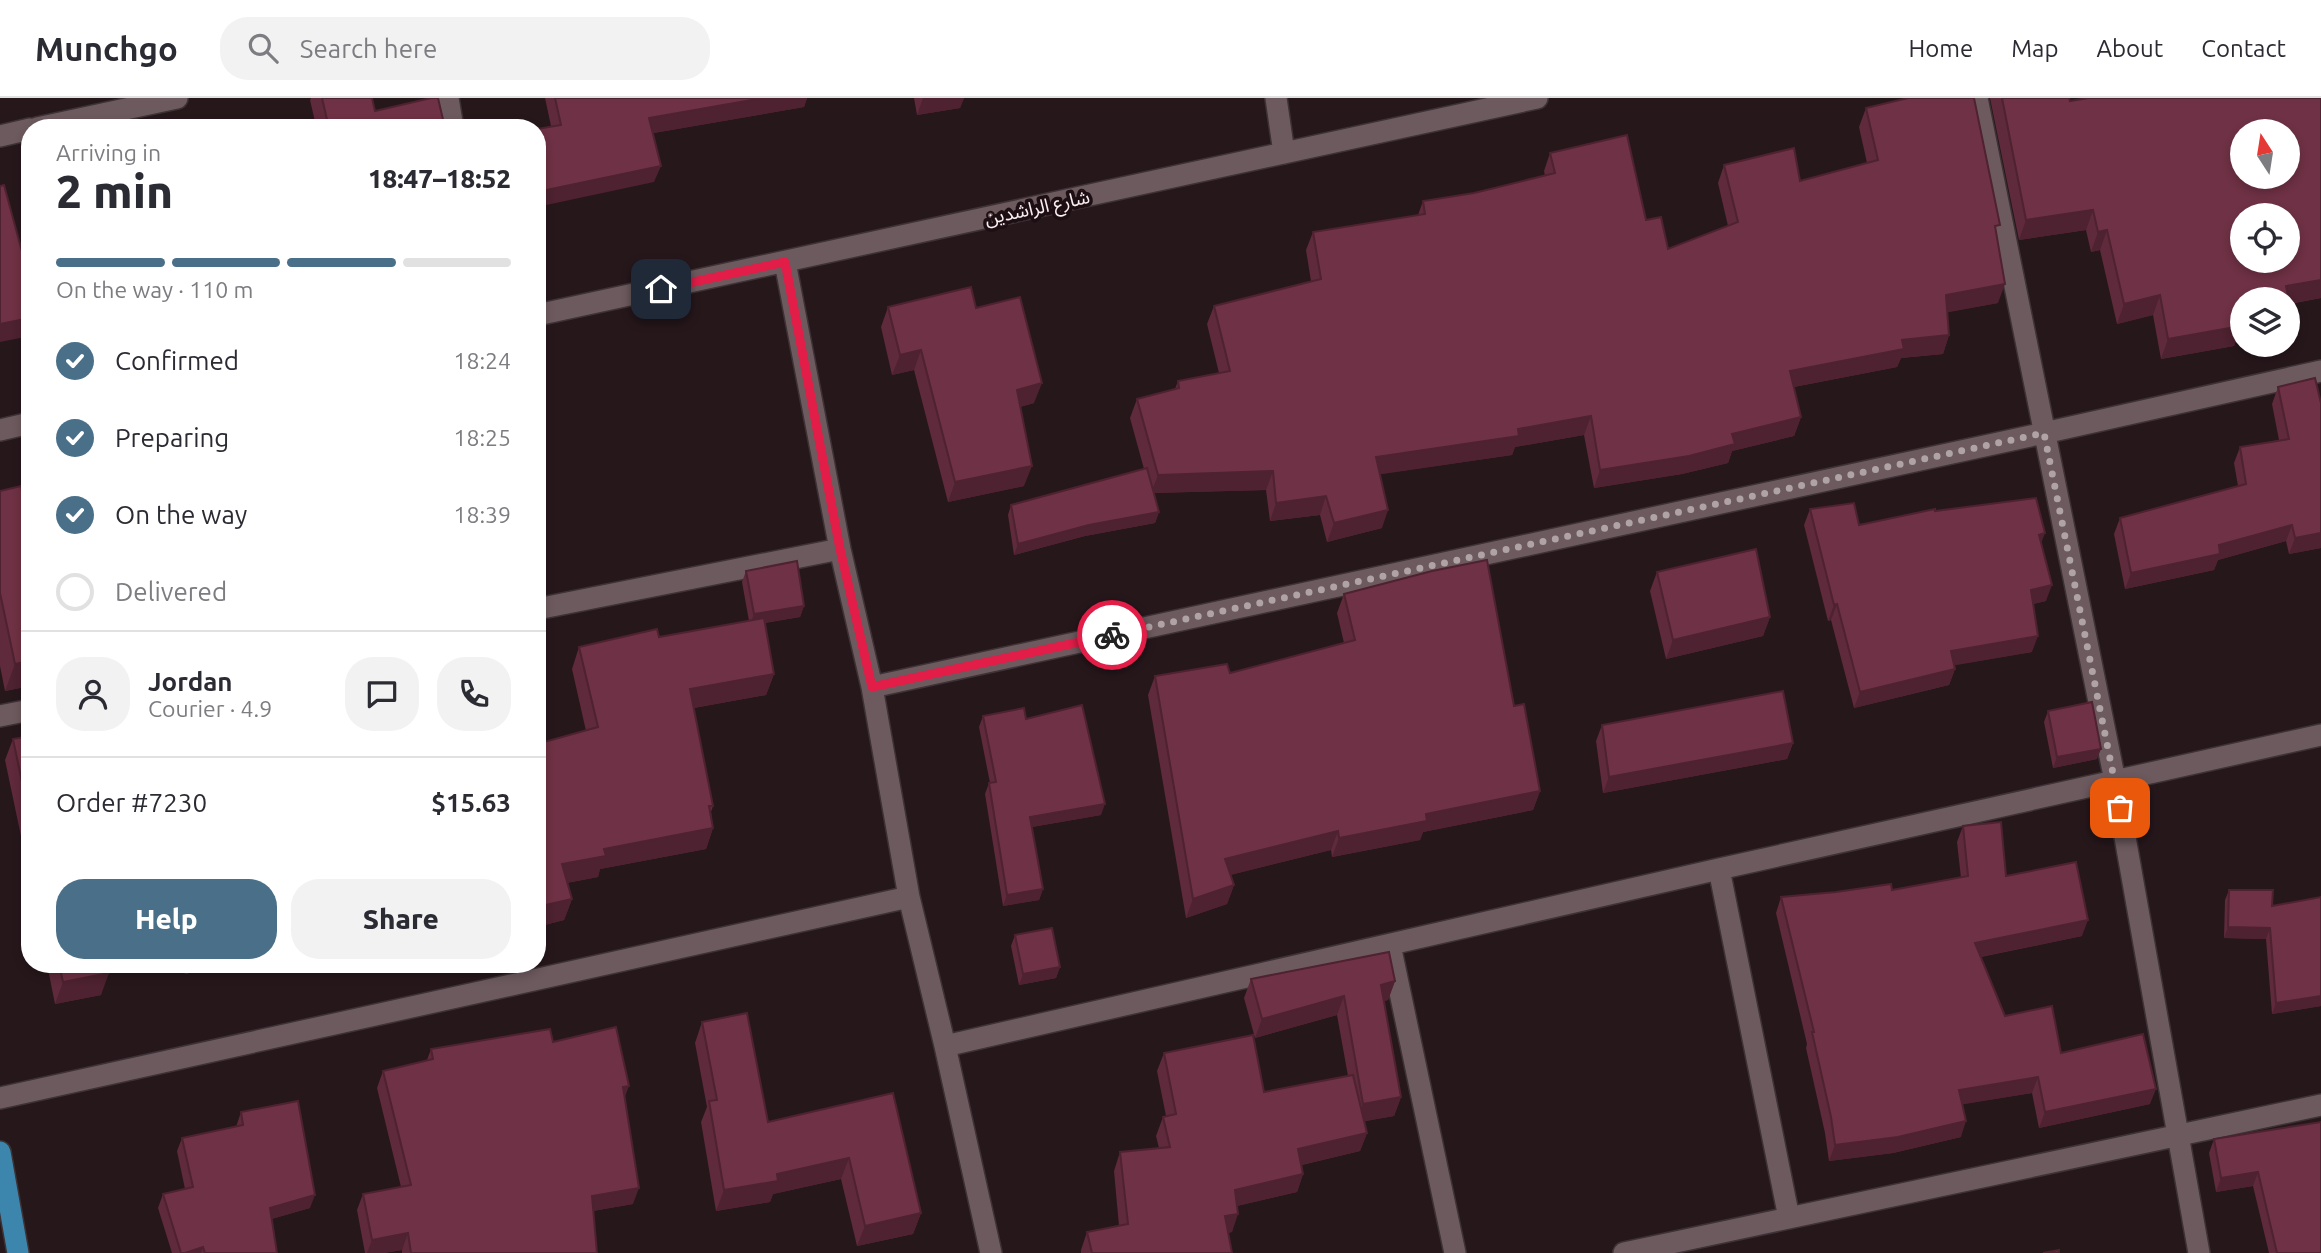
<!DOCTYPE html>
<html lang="en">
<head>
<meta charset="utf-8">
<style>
	:root { --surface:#fff; --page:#f2f2f3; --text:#2b2b33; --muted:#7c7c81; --line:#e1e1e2; --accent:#496f89 }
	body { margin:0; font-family:Ubuntu,"Noto Sans Arabic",sans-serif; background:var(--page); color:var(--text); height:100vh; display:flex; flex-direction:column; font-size:26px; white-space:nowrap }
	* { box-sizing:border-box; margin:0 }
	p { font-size:23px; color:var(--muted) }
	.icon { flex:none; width:38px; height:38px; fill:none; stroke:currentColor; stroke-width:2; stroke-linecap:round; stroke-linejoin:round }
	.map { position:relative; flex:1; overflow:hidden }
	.sheet { position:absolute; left:21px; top:21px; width:525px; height:854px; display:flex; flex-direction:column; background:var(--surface); border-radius:28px; box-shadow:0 4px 10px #0003 }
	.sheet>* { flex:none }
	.needle { width:46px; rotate:348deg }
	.fabs { position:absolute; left:2230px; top:21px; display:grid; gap:14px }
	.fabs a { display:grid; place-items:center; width:70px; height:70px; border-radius:50%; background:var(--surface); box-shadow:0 4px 10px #0003; font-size:35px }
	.pin { position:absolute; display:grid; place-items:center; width:60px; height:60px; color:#fff; margin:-30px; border-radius:14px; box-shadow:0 4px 10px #0006 }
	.courier { position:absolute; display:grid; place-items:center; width:70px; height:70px; margin:-35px; border:5px solid #e11d48; border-radius:50%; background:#fff; color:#222; box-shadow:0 2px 9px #0007 }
	.overview em { font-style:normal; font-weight:800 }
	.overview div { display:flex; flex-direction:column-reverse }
	.overview { display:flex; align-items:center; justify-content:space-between; height:119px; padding:0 35px }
	h1 { font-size:46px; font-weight:800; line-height:52px }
	.bar { display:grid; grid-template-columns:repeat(4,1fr); gap:10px 7px; align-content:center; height:84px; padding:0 35px }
	.bar i { height:9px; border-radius:5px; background:var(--line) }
	.bar .current { background:var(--accent) }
	.bar p { grid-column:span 4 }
	.line { display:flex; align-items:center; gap:18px; padding:0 35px; border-top:2px solid var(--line) }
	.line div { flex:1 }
	.round { display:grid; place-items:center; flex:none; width:74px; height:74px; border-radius:28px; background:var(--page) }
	ol { padding:0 35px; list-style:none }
	li { display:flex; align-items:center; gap:21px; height:77px }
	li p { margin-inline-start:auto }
	li .icon { padding:7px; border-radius:50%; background:var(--accent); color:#fff; stroke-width:4 }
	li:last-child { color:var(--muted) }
	li i { width:38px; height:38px; border:4px solid var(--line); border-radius:50% }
	.primary-button { display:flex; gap:14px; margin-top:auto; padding:14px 35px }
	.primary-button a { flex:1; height:80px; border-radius:28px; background:var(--accent); color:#fff; font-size:28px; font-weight:800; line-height:80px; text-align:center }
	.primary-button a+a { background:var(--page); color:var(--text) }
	header { display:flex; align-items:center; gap:42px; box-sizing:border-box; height:98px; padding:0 35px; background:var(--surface); border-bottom:2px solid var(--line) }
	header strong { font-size:33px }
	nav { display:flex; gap:38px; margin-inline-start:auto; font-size:24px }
	.search { width:490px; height:63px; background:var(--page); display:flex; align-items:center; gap:18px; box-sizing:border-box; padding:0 24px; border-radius:28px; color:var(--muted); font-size:26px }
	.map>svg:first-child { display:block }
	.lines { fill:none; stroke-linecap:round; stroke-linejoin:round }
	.minor-casing { stroke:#3d3235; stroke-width:24 }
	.major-casing { stroke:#3d3235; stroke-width:24 }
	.minor { stroke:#6d5a5f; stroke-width:21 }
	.major { stroke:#3c86ad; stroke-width:21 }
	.wall { fill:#5f2a3b }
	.shaded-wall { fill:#4e2230 }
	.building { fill:#6f3145; stroke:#4e2230; stroke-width:2; fill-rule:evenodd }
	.done { stroke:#b0a3a6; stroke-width:7; stroke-dasharray:0 12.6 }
	.route { stroke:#e11d48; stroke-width:9 }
	.labels { text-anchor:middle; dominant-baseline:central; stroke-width:7; stroke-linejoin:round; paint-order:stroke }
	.street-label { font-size:19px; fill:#faeef1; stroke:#1c0e12 }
</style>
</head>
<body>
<header>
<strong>Munchgo</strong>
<div class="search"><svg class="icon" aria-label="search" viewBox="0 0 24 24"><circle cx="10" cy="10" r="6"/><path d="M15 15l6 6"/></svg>Search here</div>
<nav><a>Home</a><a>Map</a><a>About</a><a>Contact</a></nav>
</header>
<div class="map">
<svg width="2321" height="1155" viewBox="0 0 2321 1155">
	<rect width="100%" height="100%" fill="#26171b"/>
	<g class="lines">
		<!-- minor casing -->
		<g class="minor-casing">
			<path id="minor" d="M448 0 453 30
				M1276 0 1284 55
				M1977 0 2115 683 2199 1155
				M37 30 177 0
				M0 38 30 31
				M785 164 840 451 872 589 909 799 945 948 991 1155
				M537 217 1537 0
				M0 332 30 325
				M537 511 840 451
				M872 589 2044 335 2321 273
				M0 618 30 612
				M1719 771 1789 1120
				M1390 847 1455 1155
				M945 948 1719 771 2321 637
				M0 1000 909 799
				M1624 1155 2321 1007"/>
		</g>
		<!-- major casing -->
		<g class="major-casing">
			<path id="major" d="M0 1054 18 1155"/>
		</g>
		<!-- minor -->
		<use href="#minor" class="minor"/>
		<!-- major -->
		<use href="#major" class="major"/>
	</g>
	<!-- wall -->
	<path class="wall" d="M311 0H372L375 13 445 30 316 28 310 2Z
		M545 0H807L804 9 653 35 654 84 551 28Z
		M914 0H964L960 10 917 17Z
		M1990 0H2069L2070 3 2321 200 2290 206 2287 214V201H2242V234L2239 235 2234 248 2161 261 2153 217 2117 226 2100 152 2091 154 2086 132 2019 142Z
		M1866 10 1996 136 1998 205 1947 214 1949 237 1943 256 1901 260 1897 269 1794 289 1801 319 1794 338 1732 353 1728 365 1682 376 1594 390 1584 337 1515 349 1512 357 1380 376 1382 430 1327 444 1320 417 1270 423 1266 392 1154 395 1159 414 1155 425 1085 438 1014 457 1008 417 1011 407 1144 371 1130 320 1137 301 1175 291 1178 283 1219 275 1207 226 1214 208 1311 183 1306 152 1313 134 1418 117 1423 103 1474 95 1545 78 1544 73 1550 55 1646 122 1668 151 1728 128 1718 85 1724 67 1800 83 1867 65 1859 29Z
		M888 209 976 210 1034 305 1020 309 1024 388 948 404 914 272 892 277 881 229Z
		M2278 289 2321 305V450L2289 456 2286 443 2218 462 2214 472 2125 491 2114 436 2120 420 2238 388 2234 365 2240 349 2279 342 2272 306Z
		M0 393 30 427V588L5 593 0 568Z
		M1810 411 1859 427 1935 413 2041 445 2046 503 2033 506 2032 554 1954 567 1955 571 1949 587 1854 610 1831 522 1828 523 1804 427Z
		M746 473 804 508 800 519 765 525 774 576 766 597 694 610 713 708 711 714 713 730 706 751 600 771 598 779 567 785 572 801 564 822 537 829V646L586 633 572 571 579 549 659 539 749 523 742 484Z
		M1657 474 1770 519 1763 538 1666 561 1650 493Z
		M1344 496 1514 608 1540 693 1533 712 1423 734 1420 742 1332 759 1331 752 1230 777 1234 787 1227 806 1186 820 1148 597 1155 578 1230 575 1344 545 1337 515Z
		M2048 613 2097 661 2053 670 2044 624Z
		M983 618 1026 621 1101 717 1032 729 1043 791 1039 802 1003 808 985 696 989 685H990L979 629Z
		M1602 627 1793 645 1787 661 1603 695 1596 643Z
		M30 638V781L5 662 13 641Z
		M1963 728 2006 778 2082 838 1981 859 2005 918 2061 955 2150 1006 2039 1030 2032 995 1962 1006 1961 1039 1893 1055 1829 1063 1825 1035 1806 950 1807 946 1776 815 1781 799 1892 792 1961 780 1957 744Z
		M2229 792 2272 808 2321 799V908L2272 916 2266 841 2224 840 2225 802Z
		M1015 837 1060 869 1056 880 1019 887 1011 848Z
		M47 866H107L101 897 55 906Z
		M182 866H227L185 876Z
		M1251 881 1395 883 1388 902 1384 903 1401 999 1394 1018 1364 1023 1367 1035 1360 1053 1302 1067 1303 1076 1297 1094 1237 1108 1232 1134 1228 1135 1232 1155H1081V1152L1087 1134 1119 1128 1114 1073 1120 1054 1159 1050 1156 1038 1163 1019 1166 1018 1157 973 1164 955 1264 994 1348 978 1337 917 1255 940 1244 900Z
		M702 924 768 1024 893 995 921 1115 913 1136 857 1148 841 1081 773 1096 770 1104 716 1113 701 1024 707 1009 695 945Z
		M553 944 624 1000 633 1106 593 1113 597 1155H402V1152L384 1155H365L357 1112 363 1096 401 1089 377 990 383 973 427 962 431 951Z
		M241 1014 310 1110 271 1121 277 1155H172L158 1110 163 1096 185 1091 177 1053 182 1040 236 1029Z
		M2321 1024V1155H2269L2253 1088 2216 1094 2209 1055 2214 1041Z"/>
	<!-- shaded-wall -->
	<path class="shaded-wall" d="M763 0H807L804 9 643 37 649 20Z
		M923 0H964L960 10 917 17Z
		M661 68 654 84 537 109V94Z
		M2093 112 2086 132 2019 142 2026 122Z
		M2107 132 2100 152 2091 154 2098 134Z
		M2321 182V200L2287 206 2286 188Z
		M2005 186 1998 205 1939 216 1946 197Z
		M2160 197 2153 217 2117 226 2124 206Z
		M2242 216V234L2239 235 2234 248 2161 261 2168 241Z
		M30 220V238L0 244V226Z
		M1949 237 1943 256 1901 260 1897 269 1783 291 1790 273 1902 242Z
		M921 252 914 272 892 277 900 257Z
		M1042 285 1034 305 1009 312 1017 292Z
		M1591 318 1584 337 1515 349 1512 357 1369 378 1376 359Z
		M1801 319 1794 338 1732 353 1728 365 1682 376 1594 390 1600 372 1732 336Z
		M1032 368 1024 388 948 404 955 384Z
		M1273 373 1266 392 1151 395 1158 377Z
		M1326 398 1320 417 1270 423 1276 405Z
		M1388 412 1382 430 1327 444 1334 425Z
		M1159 414 1155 425 1085 438 1014 457 1018 446 1089 427Z
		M2292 427 2286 443 2218 462 2214 472 2125 491 2131 475 2219 447Z
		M2045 435 2039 451V437Z
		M2321 435V450L2289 456 2295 440Z
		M2052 487 2046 503 2025 508 2031 492Z
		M1837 506 1831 522 1828 523 1834 507Z
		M804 508 800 519 750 527 754 516Z
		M1770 519 1763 538 1666 561 1673 542Z
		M2038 538 2032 554 1945 569 1951 553Z
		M30 563V588L5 593 15 566Z
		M1955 571 1949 587 1854 610 1860 594Z
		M774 576 766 597 682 612 690 591Z
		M1793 645 1787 661 1603 695 1609 679Z
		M2101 651 2097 661 2053 670 2057 659Z
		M1540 693 1533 712 1423 734 1420 742 1332 759 1339 740 1426 716Z
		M1105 706 1101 717 1026 730 1030 719Z
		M713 730 706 751 600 771 598 779 554 787 562 766 604 751Z
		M1338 733 1331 752 1218 780 1225 761Z
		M1234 787 1227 806 1186 820 1193 801Z
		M1043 791 1039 802 1003 808 1007 797Z
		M572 801 564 822 537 829V809Z
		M2088 822 2082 838 1969 861 1975 845Z
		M2228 829 2270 830 2266 841 2224 840Z
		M188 866H227L185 876Z
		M1060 869 1056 880 1019 887 1023 876Z
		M109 875 101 897 55 906 63 884Z
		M1395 883 1388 902 1374 906 1381 887Z
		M1344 898 1337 917 1255 940 1262 921Z
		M2321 898V908L2272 916 2276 905Z
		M2038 979 2032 995 1953 1008 1959 992Z
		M629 988 623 1004V989Z
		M2156 991 2150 1006 2039 1030 2045 1014Z
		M1401 999 1394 1018 1356 1025 1363 1006Z
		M1966 1023 1961 1039 1893 1055 1829 1063 1835 1047Z
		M1367 1035 1360 1053 1292 1069 1298 1051Z
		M849 1060 841 1081 773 1096 770 1104 716 1113 724 1092 777 1076Z
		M2258 1074 2253 1088 2216 1094 2221 1080Z
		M1303 1076 1297 1094 1228 1110 1235 1092Z
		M639 1090 633 1106 586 1114 592 1098Z
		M315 1097 310 1110 265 1123 270 1110Z
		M921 1115 913 1136 857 1148 865 1128Z
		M1238 1116 1232 1134 1219 1136 1225 1118Z
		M408 1135 402 1152 384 1155H367L372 1142Z
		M203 1149 201 1155H185Z"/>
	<!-- building -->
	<path class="building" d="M322 0H372L375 13 431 0H438L445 30H307L328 26Z
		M555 0H763L649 20 661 68 537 94V31L561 27Z
		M1908 0H1974L2000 127 1995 128 2005 186 1946 197 1949 237 1902 242 1904 251 1790 273 1801 319 1732 336 1735 346 1689 358 1600 372 1591 318 1518 331 1519 338 1376 359 1388 412 1334 425 1326 398 1276 405 1273 373 1158 377 1137 301 1179 290 1178 283 1230 273 1214 208 1321 181 1313 134 1425 116 1423 103 1474 95 1555 75 1550 55 1627 37 1646 122 1661 119 1668 151 1738 124 1724 67 1794 50 1800 83 1878 62 1866 10Z
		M2002 0H2069L2070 3 2088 0H2321V182L2286 188 2290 207H2287V201H2242V216H2239L2241 228 2168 241 2160 197 2124 206 2107 132 2098 134 2093 112 2026 122ZM2242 33H2287V79H2242ZM2242 117H2287V163H2242Z
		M4 87 30 183V220L0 226V88Z
		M971 189 976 210 1020 199 1042 285 1017 292 1032 368 955 384 921 252 900 257 888 209Z
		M2315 280 2321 305V435L2295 440 2292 427 2219 447 2220 456 2131 475 2120 420 2246 386 2240 349 2289 341 2278 289Z
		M1147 370 1159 414 1089 427 1018 446 1011 407Z
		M21 388 30 427V563L15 566 0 495V393Z
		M2036 400 2045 435 2039 437 2052 487 2031 492 2038 538 1951 553 1955 571 1860 594 1837 506 1834 507 1810 411 1854 405 1859 427 1935 411V413Z
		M1756 451 1770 519 1673 542 1657 474Z
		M1487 462 1514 608 1524 606 1540 693 1426 716 1427 723 1339 740 1338 733 1225 761 1234 787 1193 801 1155 578 1227 566 1230 575 1355 542 1344 496 1432 473Z
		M797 463 804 508 754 516 746 473Z
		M764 520 774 576 690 591 713 708H709L713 730 604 751 606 758 562 766 572 801 537 809V646L598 629 579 549 657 531 659 539Z
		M1783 593 1793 645 1609 679 1602 627Z
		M2092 604 2101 651 2057 659 2048 613Z
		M1082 607 1105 706 1030 719 1043 791 1007 797 989 685 996 684 983 618 1024 610 1026 621Z
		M30 638V722L13 641Z
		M2001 724 2006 778 2076 764 2088 822 1975 845 2005 918 2052 908 2061 955 2143 936 2156 991 2045 1014 2038 979 1959 992 1966 1023 1898 1039 1835 1047 1831 1019 1812 934H1814L1781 799 1836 794 1891 786 1892 792 1968 778 1963 728Z
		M2229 792H2273L2272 808 2321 799V898L2276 905 2270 830 2228 829Z
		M1052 830 1060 869 1023 876 1015 837Z
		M1389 854 1395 883 1381 887 1401 999 1363 1006 1344 898 1262 921 1251 881Z
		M59 866H107L109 875 63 884Z
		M747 915 768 1024 893 995 921 1115 865 1128 849 1060 777 1076 778 1083 724 1092 709 1003 717 1002 702 924Z
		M616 929 629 988 623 989 639 1090 592 1098 597 1155H411L408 1135 372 1142 363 1096 411 1087 383 973 433 961 431 951 550 931 553 944Z
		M1253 937 1264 994 1353 977 1367 1035 1298 1051 1303 1076 1235 1092 1238 1116 1225 1118 1232 1155H1092L1087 1134 1128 1126 1120 1054 1170 1049 1163 1019 1176 1016 1164 955Z
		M298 1003 315 1097 270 1110 277 1155H205L203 1149 185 1155H181L163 1096 193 1089 182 1040 243 1027 241 1014Z
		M2321 1024V1155H2277L2258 1074 2221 1080 2214 1041Z
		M2059 1152V1155H2043Z"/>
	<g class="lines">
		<!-- done -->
		<path class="done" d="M1112 537 2044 335 2120 710"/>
		<!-- route -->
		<path class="route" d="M661 191 785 164 840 451 872 589 1112 537"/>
	</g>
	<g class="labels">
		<!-- street labels -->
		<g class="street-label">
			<text transform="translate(1037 109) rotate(-12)">شارع الراشدين</text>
		</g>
	</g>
</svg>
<div class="fabs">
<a><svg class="needle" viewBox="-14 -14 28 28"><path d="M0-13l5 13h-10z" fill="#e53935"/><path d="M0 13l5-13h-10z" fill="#7c7c81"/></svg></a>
<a><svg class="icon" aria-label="locate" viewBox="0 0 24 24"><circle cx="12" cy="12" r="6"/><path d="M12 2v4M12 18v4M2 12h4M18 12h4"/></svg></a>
<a><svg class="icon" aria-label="layers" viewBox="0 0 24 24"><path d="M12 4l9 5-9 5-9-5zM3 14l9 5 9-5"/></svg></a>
</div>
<div class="pin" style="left:2120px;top:710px;background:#ea580c"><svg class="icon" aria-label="bag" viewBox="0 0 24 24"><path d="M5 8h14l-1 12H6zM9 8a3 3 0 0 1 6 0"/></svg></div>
<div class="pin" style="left:661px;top:191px;background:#1f2937"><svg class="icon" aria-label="home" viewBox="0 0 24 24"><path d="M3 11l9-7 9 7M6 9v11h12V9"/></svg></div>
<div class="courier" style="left:1112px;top:537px"><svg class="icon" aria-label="bike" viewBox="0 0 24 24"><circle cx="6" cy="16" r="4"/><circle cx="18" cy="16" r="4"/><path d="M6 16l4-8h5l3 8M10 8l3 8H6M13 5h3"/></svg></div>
<section class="sheet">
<div class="overview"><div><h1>2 min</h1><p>Arriving in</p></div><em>18:47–18:52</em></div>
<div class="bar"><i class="current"></i><i class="current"></i><i class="current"></i><i></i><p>On the way · 110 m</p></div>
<ol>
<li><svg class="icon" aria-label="check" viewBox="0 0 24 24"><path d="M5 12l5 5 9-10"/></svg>Confirmed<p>18:24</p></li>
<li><svg class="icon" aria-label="check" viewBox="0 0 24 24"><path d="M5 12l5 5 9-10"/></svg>Preparing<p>18:25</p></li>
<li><svg class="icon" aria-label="check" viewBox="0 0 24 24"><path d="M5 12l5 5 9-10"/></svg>On the way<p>18:39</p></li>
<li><i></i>Delivered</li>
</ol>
<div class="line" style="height:126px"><a class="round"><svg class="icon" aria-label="person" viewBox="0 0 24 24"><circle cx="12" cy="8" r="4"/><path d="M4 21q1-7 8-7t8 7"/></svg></a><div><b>Jordan</b><p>Courier · 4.9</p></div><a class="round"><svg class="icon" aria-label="chat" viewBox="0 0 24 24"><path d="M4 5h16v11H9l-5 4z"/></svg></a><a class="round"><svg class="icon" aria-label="phone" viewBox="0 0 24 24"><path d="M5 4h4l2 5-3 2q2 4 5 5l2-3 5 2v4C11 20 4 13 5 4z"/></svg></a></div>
<div class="line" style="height:91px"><div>Order #7230</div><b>$15.63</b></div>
<div class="primary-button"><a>Help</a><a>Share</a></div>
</section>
</div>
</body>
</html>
